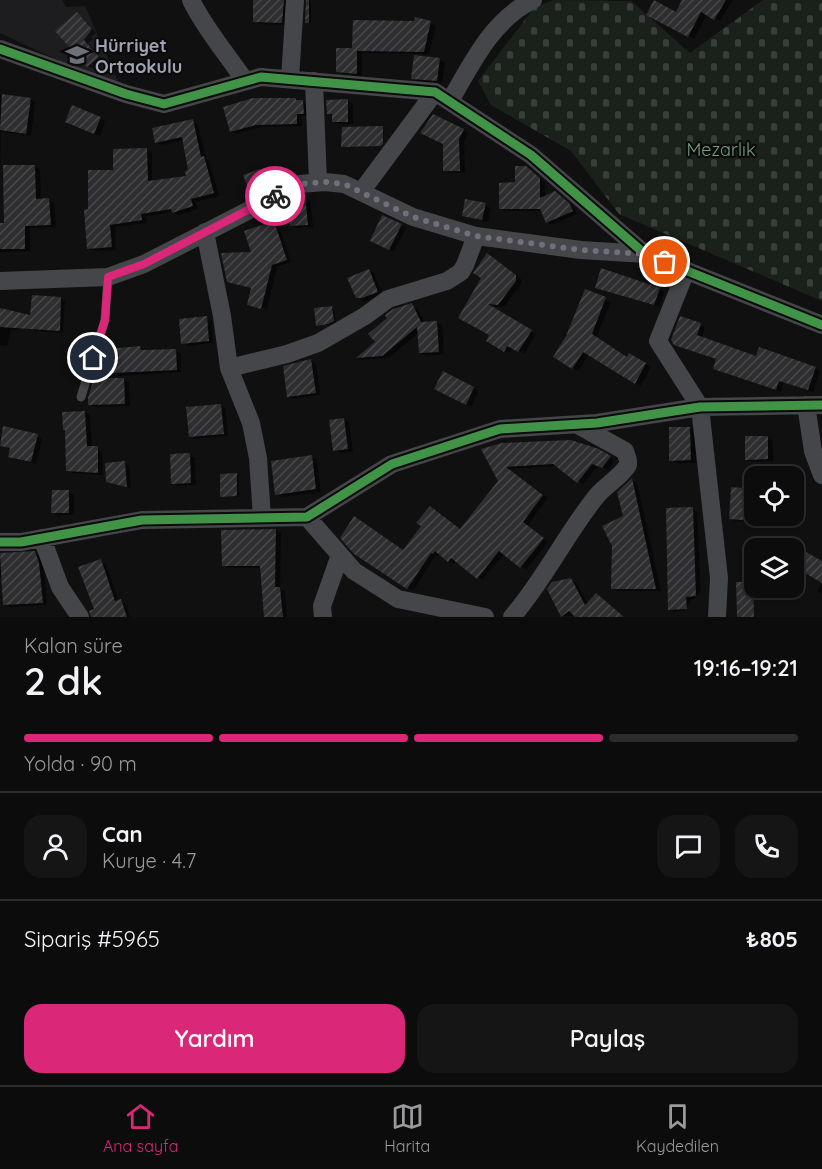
<!DOCTYPE html>
<html lang="tr">
<head>
<meta charset="utf-8">
<style>
	:root { --surface:#0c0c0d; --page:#151516; --text:#f1f3f6; --muted:#9a9b9d; --line:#2c2c2e; --accent:#db2777 }
	body { margin:0; font-family:Quicksand,sans-serif; background:var(--page); color:var(--text); height:100vh; display:flex; flex-direction:column; font-size:22px; white-space:nowrap }
	* { box-sizing:border-box; margin:0 }
	p { font-size:20px; color:var(--muted) }
	.icon { flex:none; width:33px; height:33px; fill:none; stroke:currentColor; stroke-width:2; stroke-linecap:round; stroke-linejoin:round }
	.map { position:relative; height:617px; overflow:hidden }
	.side { display:flex; flex-direction:column; background:var(--surface); flex:1 }
	.side>* { flex:none }
	.buttons { position:absolute; left:744px; top:466px; display:grid; gap:12px }
	.buttons a { display:grid; place-items:center; width:60px; height:60px; border-radius:12px; background:var(--surface); box-shadow:0 2px 4px #0004,0 0 0 2px var(--line); font-size:30px }
	.pin { position:absolute; display:grid; place-items:center; width:51px; height:51px; color:#fff; margin:-26px; border:3px solid #fff; border-radius:50%; box-shadow:0 2px 6px #0007 }
	.courier { position:absolute; display:grid; place-items:center; width:60px; height:60px; margin:-30px; border:4px solid #db2777; border-radius:50%; background:#fff; color:#222; box-shadow:0 2px 8px #0007 }
	.summary em { font-style:normal; font-weight:600 }
	.summary div { display:flex; flex-direction:column-reverse }
	.summary { display:flex; align-items:center; justify-content:space-between; height:102px; padding:0 24px }
	h1 { font-size:39px; font-weight:600; line-height:45px }
	.bar { display:grid; grid-template-columns:repeat(4,1fr); gap:9px 6px; align-content:center; height:72px; padding:0 24px }
	.bar i { height:8px; border-radius:4px; background:var(--line) }
	.bar .active { background:var(--accent) }
	.bar p { grid-column:span 4 }
	.line { display:flex; align-items:center; gap:15px; padding:0 24px; border-top:2px solid var(--line) }
	.line div { flex:1 }
	.round { display:grid; place-items:center; flex:none; width:63px; height:63px; border-radius:18px; background:var(--page) }
	.button { display:flex; gap:12px; margin-top:auto; padding:12px 24px }
	.button a { flex:1; height:69px; border-radius:18px; background:var(--accent); color:#fff; font-size:24px; font-weight:600; line-height:69px; text-align:center }
	.button a+a { background:var(--page); color:var(--text) }
	.tabs { display:flex; justify-content:space-around; align-items:center; height:84px; border-top:2px solid var(--line); background:var(--surface); font-size:16px; color:var(--muted) }
	.tabs a { display:grid; justify-items:center; gap:3px }
	.tabs .active { color:var(--accent) }
	.map>svg:first-child { display:block }
	.built { fill:#1d1d1f }
	.cemetery { fill:url(#cemetery-stones) }
	.shadow { fill:#0007 }
	.building { fill:url(#building-hatch) }
	.lines { fill:none; stroke-linecap:round; stroke-linejoin:round }
	.service { stroke:#454649; stroke-width:9 }
	.minor { stroke:#454649; stroke-width:18 }
	.cycleway-casing { stroke:#0b0b0c; stroke-width:13 }
	.cycleway { stroke:#419447; stroke-width:9 }
	.done { stroke:#6e707a; stroke-width:6; stroke-dasharray:0 10.8 }
	.route { stroke:#db2777; stroke-width:8 }
	.labels { text-anchor:middle; dominant-baseline:central; stroke-width:4.5; stroke-linejoin:round; paint-order:stroke }
	.poi-label { font-size:18px; font-weight:bold; fill:#a0a4b2; stroke:#0b0b0c; text-anchor:start }
	.park-label { font-size:18px; fill:#779e7d; stroke:#0b0b0c }
</style>
</head>
<body>
<div class="map">
<svg width="822" height="617" viewBox="0 0 822 617">
	<defs>
		<pattern id="cemetery-stones" width="16" height="16" patternUnits="userSpaceOnUse" patternTransform="scale(1.5)"><rect width="16" height="16" fill="#1a211b"/><path d="M2 7V4a2 2 0 0 1 4 0v3zM10 15v-3a2 2 0 0 1 4 0v3z" fill="#383e3a"/></pattern>
		<pattern id="building-hatch" width="6" height="6" patternUnits="userSpaceOnUse" patternTransform="scale(1.5)"><rect width="6" height="6" fill="#2e2e30"/><path d="M-1 1l2-2M0 6l6-6M5 7l2-2" fill="none" stroke="#49494c"/></pattern>
	</defs>
	<rect width="100%" height="100%" fill="#101011"/>
	<!-- built -->
	<path class="built" d="M0 0H62L66 7 85 6 118 81 94 77 0 33Z"/>
	<!-- cemetery -->
	<path class="cemetery" d="M553 0 631 1 690 53 763 0H822V301L619 214 571 151 491 105 478 81 534 8Z"/>
	<!-- shadow -->
	<path class="shadow" d="M254 0H284L289 3 287 25 260 24 254 21Z
		M307 0 311 1V23L306 22Z
		M685 0H733L720 21 707 14 694 39 648 14H677Z
		M77 14 82 17 96 33 91 37 93 39 88 43 103 60 93 69 87 66Z
		M431 23 436 26 429 54 362 53V76L343 74 338 71 354 49Z
		M440 60 445 63 442 83 418 81 413 78Z
		M0 90V95L30 99 35 102 31 136 1 132 0 176Z
		M296 99 308 104 309 116H301L302 126 262 127 236 134 231 131Z
		M347 101 353 104V124H338L333 121V116L328 113Z
		M100 118 105 121 100 136 72 124Z
		M193 121 198 124 206 159 209 161 219 196 195 202 198 209 179 215 173 212 146 216 147 223 115 227 116 250 94 251 88 248 90 211 115 171 147 150 152 153V182L188 177 190 171 184 140 162 145 156 142Z
		M382 127 384 129 383 146H342Z
		M463 130 468 133 464 142 465 173H450L445 170 444 143Z
		M35 166 40 169 41 200H49L54 203 56 227 30 228V251L0 252V225L6 224 5 167Z
		M526 167 545 182V197L555 193 574 208 577 214 552 225 547 222 542 211H505L500 208Z
		M260 170 267 186 253 191 251 190Z
		M305 197 310 200 313 227 296 228 291 225 289 204Z
		M466 200 491 208 488 222 463 215Z
		M274 223 279 226 291 262 277 267 267 309 252 305 253 289 228 282 253 253Z
		M401 225 406 228 394 252 377 243Z
		M492 258 521 279V284L504 307 489 306 536 334 524 354 513 347 509 353 488 341 496 338 460 318Z
		M368 270 374 273 383 294 368 301H363L357 297Z
		M597 288 659 289 664 292 660 307Z
		M585 291 611 302 596 338 628 358 629 355 651 367 641 386 589 354 578 371 555 356 568 337Z
		M60 298 65 301 63 333 36 331 31 328Z
		M412 305 417 308 425 323 436 322 442 325 444 354 426 356 420 353 419 333 388 358 362 360 358 358 377 342 389 319Z
		M332 308 334 309 336 322 330 325H317Z
		M0 310 24 317 19 330 11 329 7 346 0 345Z
		M206 318 212 321 213 343 188 346 183 343Z
		M700 325 705 327 701 339 757 358 815 368 820 371 813 392 784 382 781 392 754 383 719 371 717 360 675 344Z
		M140 347 145 350 176 351 181 354V372L119 376 113 372Z
		M311 361 316 364 320 395 294 399 289 396Z
		M443 373 479 391 471 407 436 389Z
		M124 379 129 382 130 406 95 407 89 404Z
		M221 406 226 409 228 436 195 439 190 436Z
		M85 412 90 415 92 448 102 451 103 475 72 473 67 470Z
		M344 419 349 422 353 452 340 453 334 450Z
		M4 428 42 439 36 464 15 459 10 456 12 449 0 445Z
		M670 428H690L695 431 696 463H676L671 460Z
		M767 438 773 441V461L752 462 747 459Z
		M483 449 598 451 615 460 608 470 598 466 583 484 558 466 508 469 548 498 527 526 548 542 526 570 504 554 482 580 457 560 454 564 440 554 439 556 436 555 413 591 355 553 404 552 461 530 500 482Z
		M189 455 195 458 196 485 178 486 173 483Z
		M311 457 317 460 321 492 282 497 276 494Z
		M124 463 129 466 131 488 108 481Z
		M236 475 239 476V497L222 496Z
		M632 480 637 483 661 591H618L613 588V546L624 517Z
		M733 489 754 490V516H763V523L735 521 730 518Z
		M69 492 74 495V515H58L53 512Z
		M692 509 697 512 701 591 694 599H692L684 611 675 612 670 609Z
		M276 530 281 533 280 589 285 591 287 617H266L261 568H228L223 565Z
		M770 540 787 549H765Z
		M794 552 803 557 822 563V581L798 568 794 575Z
		M34 553 40 556 44 567 47 605 9 607 4 604 3 577H0V554Z
		M101 561 106 564 119 602 126 604 130 617H99L80 568Z
		M571 580 577 583 588 604 604 617 562 616Z
		M821 584 822 585V594L817 591Z"/>
	<!-- building -->
	<path class="building" d="M253 0H284L282 23 253 22Z
		M306 0H309V23H305Z
		M654 0 676 12 682 0H726L714 20 701 12 688 37 646 15Z
		M77 12 92 29 84 40 99 57 87 67 55 31Z
		M415 17 431 21 424 52 357 51V74L336 72V48H352L353 20 414 21Z
		M414 55 440 58 437 81 411 79Z
		M2 94 31 98 26 134 0 130Z
		M253 98H296V100H303L304 114H297V124L256 125 230 132 223 107Z
		M348 99V122H332V114H327L326 100Z
		M72 105 101 117 94 134 65 122Z
		M433 114 464 129 459 139 460 171H443V144L420 133Z
		M193 119 201 157 204 156 214 193 191 199 193 206 172 213 171 209 141 214 142 220 110 225 112 247 87 249 84 210 88 209V170H113V149L147 148 148 181 186 176 185 171 188 170 182 137 155 143 152 128Z
		M383 126V144L381 146 341 147 342 127Z
		M3 165H35L36 199 49 198 51 225 25 226V249H0V223H4Z
		M515 166H526L540 178V198L555 191 569 203 573 211 546 223 540 209H499V183L515 182Z
		M260 169 266 185 249 191 243 175Z
		M302 195H305L308 225 290 226 288 203Z
		M465 199 486 203 482 220 462 216Z
		M382 215 402 224 389 250 370 241Z
		M274 221 287 260 272 265 261 309 247 305 251 288 227 282 221 253 251 252 244 231Z
		M487 253 516 275V281L498 305 488 304 532 330 518 352 507 346 504 352 486 341 489 335 458 318 481 278 473 273Z
		M601 268 660 288 654 305 595 288Z
		M369 269 378 292 362 298H356L347 278Z
		M585 289 606 297 592 334 627 357 629 353 646 363 635 384 583 352 572 369 553 357 566 336Z
		M32 295 61 297 60 331 0 327V308L30 315Z
		M412 303 421 322 437 321 439 352 419 353 417 327 382 356 356 358 375 342 368 334 387 318 385 315 393 309Z
		M332 306 334 321 328 324 316 326 314 308Z
		M207 316 209 341 181 344 179 319Z
		M680 316 701 323 697 335 756 356 759 347 816 367 808 390 779 381 776 390 713 369 716 359 674 345 671 340Z
		M140 346 141 350 176 349 177 370 112 373 110 349Z
		M311 359 316 393 287 397 283 366Z
		M443 371 474 387 466 405 434 389Z
		M94 378H124L125 404 88 405V398Z
		M221 404 224 434 189 437 186 407Z
		M85 411 87 446H98V473L66 471 65 430H63L62 412Z
		M344 418 348 449 333 451 329 420Z
		M3 426 38 434 31 462 8 457 10 448 0 446Z
		M669 427H690L691 460 669 461Z
		M745 436H768V459L745 460Z
		M571 440 599 449 611 456 602 468 592 464 577 483 553 464 506 467 543 495 523 522 544 538 520 568 499 551 477 579 451 558 448 562 435 551 433 554 431 553 407 589 354 554 340 538 354 516 403 550 421 526 416 523 430 506 460 529 498 481 481 449 502 443Z
		M190 453 191 483 171 484 170 454Z
		M312 455 316 489 275 495 271 461Z
		M125 461 127 487 106 482 105 463Z
		M237 473V496L220 497V474Z
		M632 478 656 589H611L612 546 602 526 623 516 617 492Z
		M731 487 754 489V521L729 519Z
		M52 490H69V513H51Z
		M693 507 696 596 686 597 687 609 668 610 666 508Z
		M276 529 275 587H280L283 617H264L260 566H222L221 530Z
		M35 551 39 563 43 603 3 605 0 553Z
		M804 551 822 561V583L795 567Z
		M101 559 115 601 121 599 127 617H91L89 611 94 609 78 567Z
		M571 578 585 605 596 593 624 617H575L569 611 561 617 547 589 552 582Z
		M736 582H753L754 617H737Z"/>
	<g class="lines">
		<!-- service -->
		<path class="service" d="M81 397 105 320 108 277"/>
		<!-- minor -->
		<path class="minor" d="M191 0C205 29 227 54 245 81
			M0 49 126 94 164 104 261 77 435 92 531 155 645 254 822 325
			M290 79 295 0
			M314 81 318 182
			M450 101C472 63 492 20 533 0
			M361 192 435 92
			M205 232 222 316 229 368 251 423 258 458 262 518
			M686 271 658 341 700 407 719 578 717 617
			M0 281 108 277 144 264 300 184 325 182 344 184 413 217 476 236 581 250 645 254
			M229 368 287 354 318 343 365 316 388 299 447 281 461 272 465 265 476 236
			M806 405 813 451 822 475
			M307 517 354 571 398 599 485 617
			M42 538 60 587 80 617
			M0 542H21L142 520 307 517 392 464 500 429 597 423 700 407 822 405
			M323 617 322 606 340 555
			M512 617C544 580 565 536 595 498 604 486 620 478 628 465V460L625 451 578 425"/>
		<!-- cycleway casing -->
		<g class="cycleway-casing">
			<path id="cycleway" d="M0 49 126 94 164 104 261 77 435 92 531 155 645 254 822 325
				M0 542H21L142 520 307 517 392 464 500 429 597 423 700 407 822 405"/>
		</g>
		<!-- cycleway -->
		<use href="#cycleway" class="cycleway"/>
	</g>
	<g class="lines">
		<!-- done -->
		<path class="done" d="M275 196 300 184 325 182 344 184 413 217 476 236 581 250 645 254 665 262"/>
		<!-- route -->
		<path class="route" d="M93 358 105 320 108 277 144 264 275 196"/>
	</g>
	<!-- icons -->
	<defs>
		<g id="school-bare" transform="scale(1.8)"><path d="M0-5L7-2L0 1L-7-2ZM-4 1L0 2.5L4 1V4Q0 6-4 4Z" fill="#6e707a" stroke="#0b0b0c" stroke-width="2.5" paint-order="stroke"/></g>
	</defs>
	<g fill-rule="evenodd">
		<use href="#school-bare" x="77" y="55"/>
	</g>
	<g class="labels">
		<!-- poi labels -->
		<g class="poi-label">
			<text x="95" y="45">Hürriyet<tspan x="95" dy="21">Ortaokulu</tspan></text>
		</g>
		<!-- park labels -->
		<g class="park-label">
			<text x="721" y="149">Mezarlık</text>
		</g>
	</g>
</svg>
<div class="buttons">
<a><svg class="icon" aria-label="locate" viewBox="0 0 24 24"><circle cx="12" cy="12" r="6"/><path d="M12 2v4M12 18v4M2 12h4M18 12h4"/></svg></a>
<a><svg class="icon" aria-label="layers" viewBox="0 0 24 24"><path d="M12 4l9 5-9 5-9-5zM3 14l9 5 9-5"/></svg></a>
</div>
<div class="pin" style="left:665px;top:262px;background:#ea580c"><svg class="icon" aria-label="bag" viewBox="0 0 24 24"><path d="M5 8h14l-1 12H6zM9 8a3 3 0 0 1 6 0"/></svg></div>
<div class="pin" style="left:93px;top:358px;background:#1f2937"><svg class="icon" aria-label="home" viewBox="0 0 24 24"><path d="M3 11l9-7 9 7M6 9v11h12V9"/></svg></div>
<div class="courier" style="left:275px;top:196px"><svg class="icon" aria-label="bike" viewBox="0 0 24 24"><circle cx="6" cy="16" r="4"/><circle cx="18" cy="16" r="4"/><path d="M6 16l4-8h5l3 8M10 8l3 8H6M13 5h3"/></svg></div>
</div>
<section class="side">
<div class="summary"><div><h1>2 dk</h1><p>Kalan süre</p></div><em>19:16–19:21</em></div>
<div class="bar"><i class="active"></i><i class="active"></i><i class="active"></i><i></i><p>Yolda · 90 m</p></div>
<div class="line" style="height:108px"><a class="round"><svg class="icon" aria-label="person" viewBox="0 0 24 24"><circle cx="12" cy="8" r="4"/><path d="M4 21q1-7 8-7t8 7"/></svg></a><div><b>Can</b><p>Kurye · 4.7</p></div><a class="round"><svg class="icon" aria-label="chat" viewBox="0 0 24 24"><path d="M4 5h16v11H9l-5 4z"/></svg></a><a class="round"><svg class="icon" aria-label="phone" viewBox="0 0 24 24"><path d="M5 4h4l2 5-3 2q2 4 5 5l2-3 5 2v4C11 20 4 13 5 4z"/></svg></a></div>
<div class="line" style="height:78px"><div>Sipariş #5965</div><b>₺805</b></div>
<div class="button"><a>Yardım</a><a>Paylaş</a></div>
</section>
<nav class="tabs">
<a class="active"><svg class="icon" aria-label="home" viewBox="0 0 24 24"><path d="M3 11l9-7 9 7M6 9v11h12V9"/></svg>Ana sayfa</a>
<a><svg class="icon" aria-label="map" viewBox="0 0 24 24"><path d="M3 6l6-2 6 2 6-2v14l-6 2-6-2-6 2zM9 4v14M15 6v14"/></svg>Harita</a>
<a><svg class="icon" aria-label="saved" viewBox="0 0 24 24"><path d="M7 4h10v16l-5-4-5 4z"/></svg>Kaydedilen</a>
</nav>
</body>
</html>
